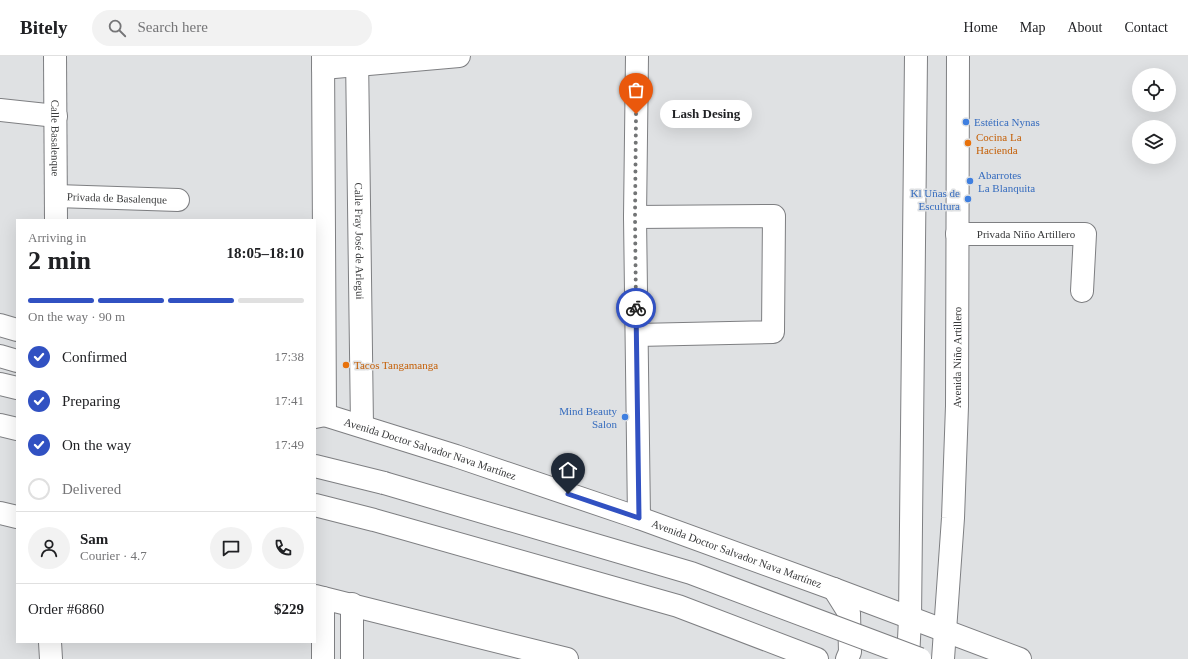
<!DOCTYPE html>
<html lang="en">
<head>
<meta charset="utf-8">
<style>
	:root { --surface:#fff; --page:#f2f2f2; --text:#202124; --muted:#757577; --line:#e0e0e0; --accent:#3151c2 }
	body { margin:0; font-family:Georgia,serif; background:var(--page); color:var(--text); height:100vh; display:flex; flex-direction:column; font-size:15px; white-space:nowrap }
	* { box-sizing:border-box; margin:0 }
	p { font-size:13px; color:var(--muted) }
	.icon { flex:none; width:22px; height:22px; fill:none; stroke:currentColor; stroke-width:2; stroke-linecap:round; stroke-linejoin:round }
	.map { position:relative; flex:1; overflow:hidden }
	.panel { position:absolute; left:16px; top:163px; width:300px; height:424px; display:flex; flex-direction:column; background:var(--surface); border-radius:0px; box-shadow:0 4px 16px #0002 }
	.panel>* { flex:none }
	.controls { position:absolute; left:1132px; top:12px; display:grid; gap:8px }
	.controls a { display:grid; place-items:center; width:44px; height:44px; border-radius:50%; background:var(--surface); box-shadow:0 4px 16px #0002; font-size:20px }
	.pin { position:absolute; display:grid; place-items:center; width:34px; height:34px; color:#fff; margin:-41px -17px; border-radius:50% 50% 50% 0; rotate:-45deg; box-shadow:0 0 4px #0007 }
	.pin .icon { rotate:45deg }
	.courier { position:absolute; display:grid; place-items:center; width:40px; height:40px; margin:-20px; border:3px solid #3151c2; border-radius:50%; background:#fff; color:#222; box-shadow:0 1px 5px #0007 }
	.bubble { position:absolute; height:28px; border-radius:14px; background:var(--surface); box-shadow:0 4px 16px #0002; font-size:13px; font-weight:800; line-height:28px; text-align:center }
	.overview em { font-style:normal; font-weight:800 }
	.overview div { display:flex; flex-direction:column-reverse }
	.overview { display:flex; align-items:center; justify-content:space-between; height:68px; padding:0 12px }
	h1 { font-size:26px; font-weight:800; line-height:30px }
	.bar { display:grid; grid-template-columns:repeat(4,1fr); gap:6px 4px; align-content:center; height:48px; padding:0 12px }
	.bar i { height:5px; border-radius:3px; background:var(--line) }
	.bar .current { background:var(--accent) }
	.bar p { grid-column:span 4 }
	.line { display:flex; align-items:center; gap:10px; padding:0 12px; border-top:1px solid var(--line) }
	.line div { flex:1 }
	.round { display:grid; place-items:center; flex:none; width:42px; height:42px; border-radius:21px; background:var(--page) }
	ol { padding:0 12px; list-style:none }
	li { display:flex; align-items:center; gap:12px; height:44px }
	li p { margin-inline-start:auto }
	li .icon { padding:4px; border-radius:50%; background:var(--accent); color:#fff; stroke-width:4 }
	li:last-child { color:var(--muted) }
	li i { width:22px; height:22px; border:2px solid var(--line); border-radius:50% }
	header { display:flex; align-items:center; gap:24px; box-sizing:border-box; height:56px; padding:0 20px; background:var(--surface); border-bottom:1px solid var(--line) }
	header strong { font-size:19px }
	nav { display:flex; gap:22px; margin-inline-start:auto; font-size:14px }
	.search { width:280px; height:36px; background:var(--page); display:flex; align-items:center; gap:10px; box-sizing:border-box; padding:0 14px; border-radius:22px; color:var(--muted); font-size:15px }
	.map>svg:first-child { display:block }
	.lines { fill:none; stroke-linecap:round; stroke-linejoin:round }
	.minor-casing { stroke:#7e7f82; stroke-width:24 }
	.major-casing { stroke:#7e7f82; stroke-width:24 }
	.highway-casing { stroke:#7e7f82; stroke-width:24 }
	.minor { stroke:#fff; stroke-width:22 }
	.major { stroke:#fff; stroke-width:22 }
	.highway { stroke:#fff; stroke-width:22 }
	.highway-bridge-casing { stroke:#7e7f82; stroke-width:24; stroke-linecap:butt }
	.highway-bridge { stroke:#fff; stroke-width:22 }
	.done { stroke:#727475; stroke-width:4; stroke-dasharray:0 7.2 }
	.route { stroke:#3151c2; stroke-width:5 }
	.shop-dot { fill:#3f7fe0; stroke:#dfe1e3; stroke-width:1.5 }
	.food-dot { fill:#e8710a; stroke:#dfe1e3; stroke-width:1.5 }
	.labels { text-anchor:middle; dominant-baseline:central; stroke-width:3; stroke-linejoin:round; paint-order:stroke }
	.shop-label { font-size:11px; fill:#366cbe; stroke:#dfe1e3; text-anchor:start }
	.food-label { font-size:11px; fill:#c56008; stroke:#dfe1e3; text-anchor:start }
	.street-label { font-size:11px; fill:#38393a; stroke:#dfe1e3 }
</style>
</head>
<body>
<header>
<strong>Bitely</strong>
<div class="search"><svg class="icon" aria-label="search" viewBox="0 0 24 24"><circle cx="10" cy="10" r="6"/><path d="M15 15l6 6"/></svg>Search here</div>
<nav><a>Home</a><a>Map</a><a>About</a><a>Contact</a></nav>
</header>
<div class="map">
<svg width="1188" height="603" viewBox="0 0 1188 603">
	<rect width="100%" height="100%" fill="#dfe1e3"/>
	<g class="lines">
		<!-- minor casing -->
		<g class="minor-casing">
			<g id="minor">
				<path id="s1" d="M55 0 56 164"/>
				<path d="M323 0 325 359"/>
				<path id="s2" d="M357 0 362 370"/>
				<path d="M637 0 635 161 639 462"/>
				<path d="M323 12 459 0"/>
				<path d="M0 54 56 60"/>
				<path id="s3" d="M56 140 178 144"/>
				<path d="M635 161 774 160 773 276 637 279"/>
				<path id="s4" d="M957 178H1085L1082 235"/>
				<path d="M50 586 51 603"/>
				<path d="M323 603V542"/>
				<path d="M352 603V548"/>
			</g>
		</g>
		<!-- major casing -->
		<g class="major-casing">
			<g id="major">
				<path d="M0 269 17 274"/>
				<path id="s5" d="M315 356 456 400 639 462 834 533 1020 603"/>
				<path d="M0 457 17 461"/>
				<path d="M834 533 849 557 850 596 847 603"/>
				<path d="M315 540 567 603"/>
				<path d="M908 603 910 563 916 0"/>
				<path id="s6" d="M943 603 953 462 957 350 958 0"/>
			</g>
		</g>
		<!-- highway casing -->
		<g class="highway-casing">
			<path id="highway" d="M0 300 17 305
				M0 328 17 332
				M315 361 325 359
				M0 369 17 373
				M315 410 384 427
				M315 449 374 464 678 550 817 603"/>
		</g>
		<!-- minor -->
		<use href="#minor" class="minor"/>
		<!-- major -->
		<use href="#major" class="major"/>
		<!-- highway -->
		<use href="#highway" class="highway"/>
		<!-- highway-bridge casing -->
		<g class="highway-bridge-casing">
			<path id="highway-bridge" d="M384 427 691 517 920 603"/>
		</g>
		<!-- highway-bridge -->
		<use href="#highway-bridge" class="highway-bridge"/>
	</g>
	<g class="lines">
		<!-- done -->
		<path class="done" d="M636 58 635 161 636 252"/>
		<!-- route -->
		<path class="route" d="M568 438 639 462 636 252"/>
	</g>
	<!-- markers -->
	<g class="shop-dot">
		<circle cx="966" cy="66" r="4"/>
		<circle cx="970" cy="125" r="4"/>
		<circle cx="968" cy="143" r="4"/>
		<circle cx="625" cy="361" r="4"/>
	</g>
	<g class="food-dot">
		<circle cx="968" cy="87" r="4"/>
		<circle cx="346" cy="309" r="4"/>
	</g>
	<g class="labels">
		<!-- shop labels -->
		<g class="shop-label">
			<text x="974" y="66">Estética Nynas</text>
			<text x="978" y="119">Abarrotes<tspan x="978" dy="13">La Blanquita</tspan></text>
			<text x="960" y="137" text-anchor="end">Kl Uñas de<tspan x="960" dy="13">Escultura</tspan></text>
			<text x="617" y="355" text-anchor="end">Mind Beauty<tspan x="617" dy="13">Salon</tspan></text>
		</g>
		<!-- food labels -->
		<g class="food-label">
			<text x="976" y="81">Cocina La<tspan x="976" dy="13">Hacienda</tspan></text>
			<text x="354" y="309">Tacos Tangamanga</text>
		</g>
		<!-- street labels -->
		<g class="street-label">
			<text stroke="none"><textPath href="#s1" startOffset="82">Calle Basalenque</textPath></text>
			<text stroke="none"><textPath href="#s3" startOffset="61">Privada de Basalenque</textPath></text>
			<text stroke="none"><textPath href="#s4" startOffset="69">Privada Niño Artillero</textPath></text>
			<text stroke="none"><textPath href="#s2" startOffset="185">Calle Fray José de Arlegui</textPath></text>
			<text stroke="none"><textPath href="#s6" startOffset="302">Avenida Niño Artillero</textPath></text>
			<text stroke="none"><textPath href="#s5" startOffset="121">Avenida Doctor Salvador Nava Martínez</textPath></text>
			<text stroke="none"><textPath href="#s5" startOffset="445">Avenida Doctor Salvador Nava Martínez</textPath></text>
		</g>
	</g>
</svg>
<div class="controls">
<a><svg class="icon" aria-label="locate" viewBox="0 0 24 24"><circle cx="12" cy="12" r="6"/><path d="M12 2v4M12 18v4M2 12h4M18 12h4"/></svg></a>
<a><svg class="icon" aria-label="layers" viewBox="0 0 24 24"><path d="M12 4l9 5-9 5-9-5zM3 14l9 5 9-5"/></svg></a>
</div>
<div class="pin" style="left:636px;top:58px;background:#ea580c"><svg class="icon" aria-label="bag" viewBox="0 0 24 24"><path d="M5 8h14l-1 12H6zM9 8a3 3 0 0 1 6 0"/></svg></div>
<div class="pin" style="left:568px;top:438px;background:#1f2937"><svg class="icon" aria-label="home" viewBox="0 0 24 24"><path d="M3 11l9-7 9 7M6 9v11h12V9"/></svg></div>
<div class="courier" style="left:636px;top:252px"><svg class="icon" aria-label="bike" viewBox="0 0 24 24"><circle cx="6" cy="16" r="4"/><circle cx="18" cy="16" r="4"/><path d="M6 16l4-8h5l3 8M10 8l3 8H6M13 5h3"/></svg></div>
<div class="bubble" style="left:660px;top:44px;width:92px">Lash Desing</div>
<section class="panel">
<div class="overview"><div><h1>2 min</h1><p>Arriving in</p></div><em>18:05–18:10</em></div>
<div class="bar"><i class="current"></i><i class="current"></i><i class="current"></i><i></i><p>On the way · 90 m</p></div>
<ol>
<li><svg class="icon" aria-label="check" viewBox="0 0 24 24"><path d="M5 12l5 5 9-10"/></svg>Confirmed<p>17:38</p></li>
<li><svg class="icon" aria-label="check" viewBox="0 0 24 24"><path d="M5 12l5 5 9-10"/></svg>Preparing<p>17:41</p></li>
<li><svg class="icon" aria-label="check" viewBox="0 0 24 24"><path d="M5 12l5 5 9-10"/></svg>On the way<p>17:49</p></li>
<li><i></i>Delivered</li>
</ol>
<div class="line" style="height:72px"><a class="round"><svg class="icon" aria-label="person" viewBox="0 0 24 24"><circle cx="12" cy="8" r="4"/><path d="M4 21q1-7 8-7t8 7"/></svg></a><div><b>Sam</b><p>Courier · 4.7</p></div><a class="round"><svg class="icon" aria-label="chat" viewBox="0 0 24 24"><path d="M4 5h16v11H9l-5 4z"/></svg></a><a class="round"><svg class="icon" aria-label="phone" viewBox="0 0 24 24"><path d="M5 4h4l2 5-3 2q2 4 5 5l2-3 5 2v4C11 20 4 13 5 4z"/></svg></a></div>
<div class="line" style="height:52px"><div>Order #6860</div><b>$229</b></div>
</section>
</div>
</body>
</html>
